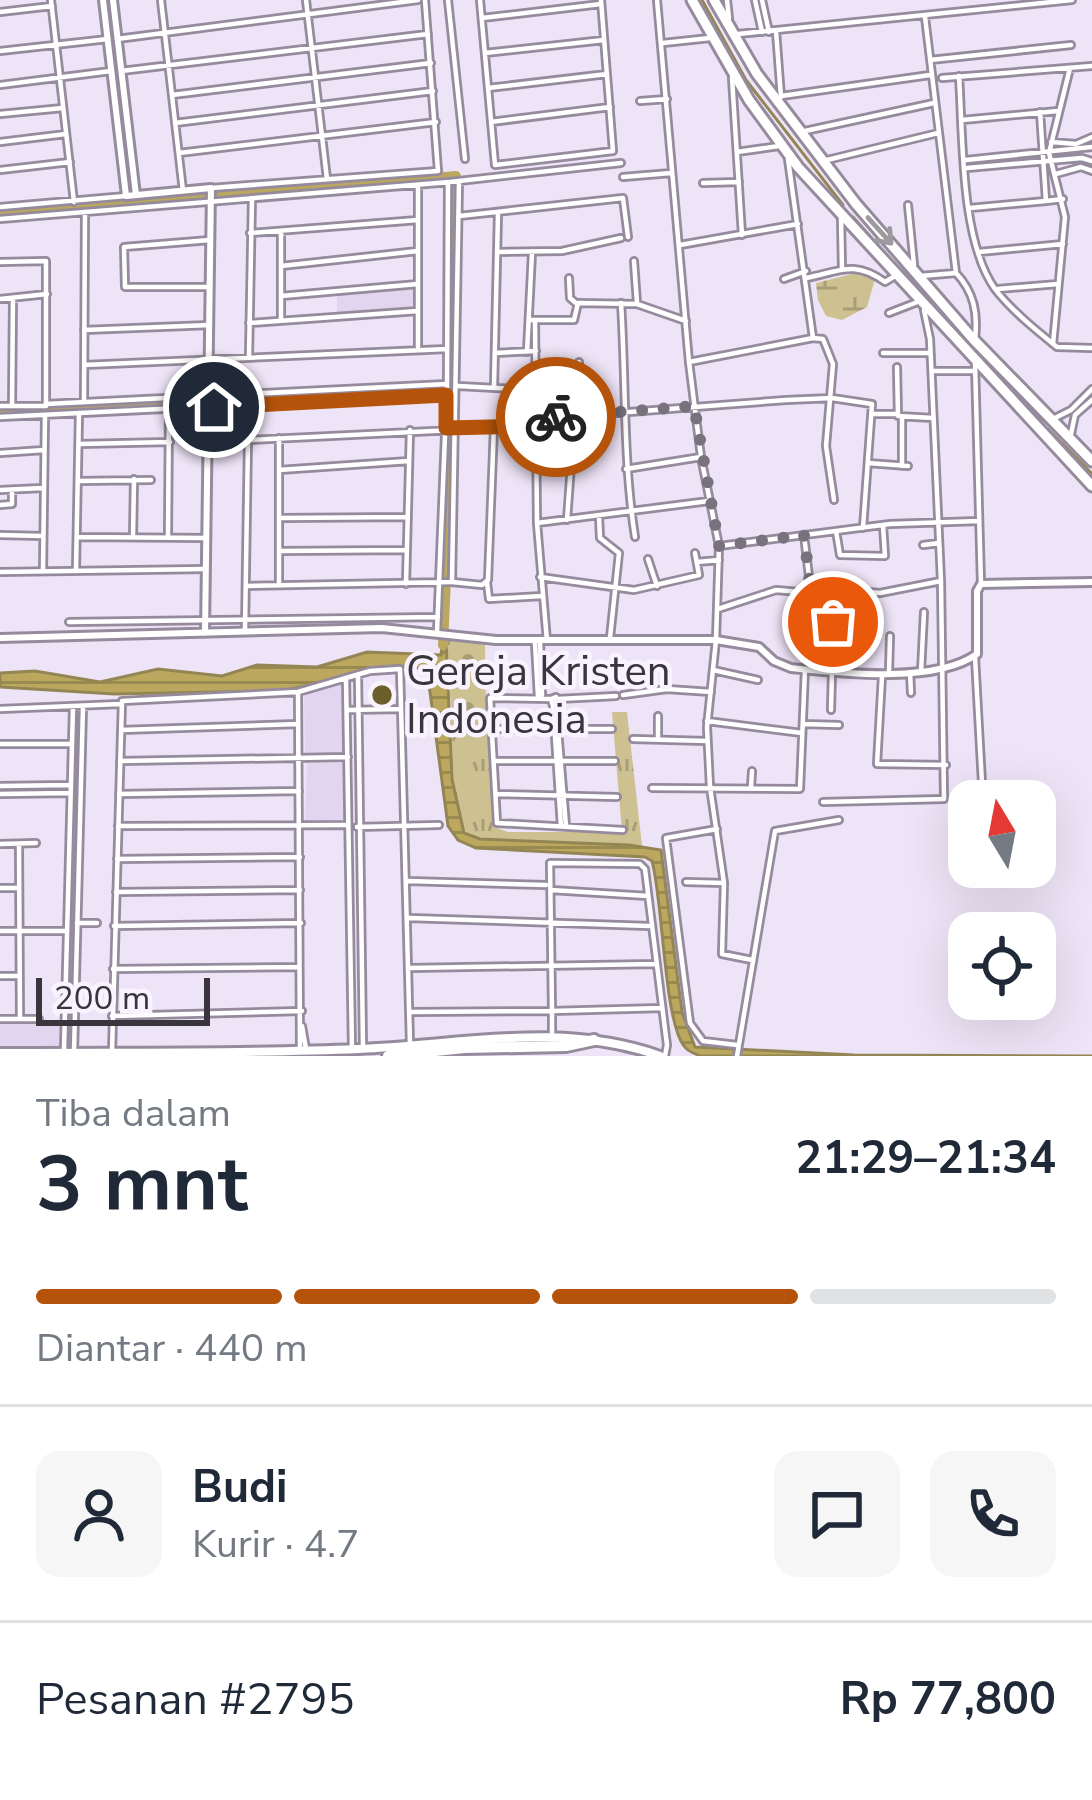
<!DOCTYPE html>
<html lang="id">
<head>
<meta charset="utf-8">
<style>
	:root { --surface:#fff; --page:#f6f6f7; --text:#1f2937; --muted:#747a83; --line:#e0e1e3; --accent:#b45309 }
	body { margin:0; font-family:"Nunito Sans",sans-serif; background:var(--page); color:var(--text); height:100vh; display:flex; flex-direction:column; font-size:45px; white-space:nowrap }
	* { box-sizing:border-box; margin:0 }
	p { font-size:39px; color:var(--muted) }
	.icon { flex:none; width:66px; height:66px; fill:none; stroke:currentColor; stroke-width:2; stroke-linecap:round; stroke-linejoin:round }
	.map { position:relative; height:1056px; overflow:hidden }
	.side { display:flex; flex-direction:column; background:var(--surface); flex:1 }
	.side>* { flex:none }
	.needle { width:78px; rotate:350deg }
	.controls { position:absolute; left:948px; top:780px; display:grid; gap:24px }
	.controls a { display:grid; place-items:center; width:108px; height:108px; border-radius:24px; background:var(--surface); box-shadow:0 12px 48px #0002; font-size:60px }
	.scale { position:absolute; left:36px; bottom:30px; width:174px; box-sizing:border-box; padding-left:12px; border:6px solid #39353d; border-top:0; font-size:33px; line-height:42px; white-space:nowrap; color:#39353d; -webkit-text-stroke:9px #f9f3ff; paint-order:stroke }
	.pin { position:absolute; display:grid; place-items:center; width:102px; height:102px; color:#fff; margin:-51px; border:6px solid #fff; border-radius:50%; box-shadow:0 3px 12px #0007 }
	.courier { position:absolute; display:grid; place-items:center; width:120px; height:120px; margin:-60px; border:9px solid #b45309; border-radius:50%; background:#fff; color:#222; box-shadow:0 3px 15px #0007 }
	.headline em { font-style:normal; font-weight:700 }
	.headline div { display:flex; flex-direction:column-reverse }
	.headline { display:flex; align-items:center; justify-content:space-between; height:204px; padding:0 36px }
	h1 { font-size:78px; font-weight:700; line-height:90px }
	.bar { display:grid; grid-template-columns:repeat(4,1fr); gap:18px 12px; align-content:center; height:144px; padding:0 36px }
	.bar i { height:15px; border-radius:9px; background:var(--line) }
	.bar .active { background:var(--accent) }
	.bar p { grid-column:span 4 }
	.line { display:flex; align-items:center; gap:30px; padding:0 36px; border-top:3px solid var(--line) }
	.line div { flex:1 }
	.round { display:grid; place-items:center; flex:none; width:126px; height:126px; border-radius:24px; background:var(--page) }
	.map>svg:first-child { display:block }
	.built { fill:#e2d5ef }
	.grass { fill:url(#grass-tufts) }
	.wetland { fill:url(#wetland-marsh) }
	.cemetery { fill:url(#cemetery-stones) }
	.water { fill:url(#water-rules); stroke:#948654; stroke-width:3 }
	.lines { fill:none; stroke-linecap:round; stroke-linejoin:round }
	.stream { stroke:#948654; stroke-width:3 }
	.river { stroke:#bba85e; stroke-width:10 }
	.minor-casing { stroke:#958b9d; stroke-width:10 }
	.tertiary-casing { stroke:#958b9d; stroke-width:12 }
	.secondary-casing { stroke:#958b9d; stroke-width:14 }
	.primary-casing { stroke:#958b9d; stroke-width:15 }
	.motorway-casing { stroke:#958b9d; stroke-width:16 }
	.minor { stroke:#fff; stroke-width:4.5 }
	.tertiary { stroke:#fff; stroke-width:6 }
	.secondary { stroke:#fff; stroke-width:8 }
	.primary { stroke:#fff; stroke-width:9 }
	.motorway { stroke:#fff; stroke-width:10 }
	.oneway { stroke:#9c9a9e }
	.done { stroke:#78727e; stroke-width:12; stroke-dasharray:0 21.6 }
	.route { stroke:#b45309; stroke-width:15 }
	.poi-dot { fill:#6c5f2c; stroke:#f9f3ff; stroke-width:4.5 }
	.labels { text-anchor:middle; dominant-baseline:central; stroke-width:9; stroke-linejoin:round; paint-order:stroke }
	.poi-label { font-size:42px; fill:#39353d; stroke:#f9f3ff; text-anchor:start }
</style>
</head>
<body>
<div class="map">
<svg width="1092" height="1056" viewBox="0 0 1092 1056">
	<defs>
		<pattern id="grass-tufts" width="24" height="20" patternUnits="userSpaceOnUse" patternTransform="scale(3)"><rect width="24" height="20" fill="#cdc191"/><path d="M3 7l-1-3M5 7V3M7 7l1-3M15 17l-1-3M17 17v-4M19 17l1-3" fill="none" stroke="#a79e78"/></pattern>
		<pattern id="wetland-marsh" width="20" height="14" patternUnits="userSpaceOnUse" patternTransform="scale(3)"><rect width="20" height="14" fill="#cdc191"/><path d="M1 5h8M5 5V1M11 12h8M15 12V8" fill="none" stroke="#a79e78"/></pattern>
		<pattern id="cemetery-stones" width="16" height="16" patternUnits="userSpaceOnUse" patternTransform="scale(3)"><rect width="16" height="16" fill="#cdc191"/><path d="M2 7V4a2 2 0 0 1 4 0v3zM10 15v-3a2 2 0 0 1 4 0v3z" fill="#a79e78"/></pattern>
		<pattern id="water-rules" width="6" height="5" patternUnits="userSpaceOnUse" patternTransform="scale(3)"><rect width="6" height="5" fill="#bba85e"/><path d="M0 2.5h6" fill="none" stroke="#998a4f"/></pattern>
	</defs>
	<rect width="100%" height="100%" fill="#eee4f7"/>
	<!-- built -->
	<path class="built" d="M413 289 414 310 337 315V293Z
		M345 681V756L305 755 304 693Z
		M307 763H346V821H305Z
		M0 1023H67V1048H0Z"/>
	<!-- grass -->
	<path class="grass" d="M486 710 494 827 508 832H622L612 712H627L642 846 480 839 465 834 452 779 451 711Z"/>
	<!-- wetland -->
	<path class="wetland" d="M860 272 875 279 867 307 842 320 826 316 818 300 816 283Z"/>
	<!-- cemetery -->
	<path class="cemetery" d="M447 636 485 641 486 710 451 711Z"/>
	<!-- water -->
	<path class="water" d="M443 639H446L452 779 464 833 480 839 629 845 661 850 682 1012 695 1047 854 1055 1092 1056H700C694 1053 688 1052 684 1046 664 1021 663 900 652 861L645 857 476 848 458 840 448 826 428 677 419 668C371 658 324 687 276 691L114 694 0 687V673L35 671 100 682 158 669 222 676 257 665 317 667 367 652 441 655Z"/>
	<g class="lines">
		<!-- stream -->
		<path class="stream" d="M702 0 746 80 843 205
			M853 217 912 284
			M971 348 1041 421
			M1048 429 1092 474"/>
		<!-- river -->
		<path class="river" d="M0 215 456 176 450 491 443 645
			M0 412 452 390"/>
		<!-- minor casing -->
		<g class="minor-casing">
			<path id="minor" d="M51 0 74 202
				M161 0 183 191
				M306 0 327 179
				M448 0 465 159
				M480 0 495 165 613 151 601 0
				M657 0 689 362 701 457 719 546 716 640 707 727 710 787 724 883 722 954 752 960
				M727 0 729 18
				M755 0 762 32
				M762 0 769 32
				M0 12 52 6
				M925 17 956 273C974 292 978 313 975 339
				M482 18 601 4
				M776 31 781 97
				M738 34 1072 0
				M117 39 418 0
				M663 43 710 38
				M0 51 108 39
				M485 53 604 40
				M930 60 1071 45
				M121 71 428 34
				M959 76C963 135 960 240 995 289 1011 310 1037 331 1057 347L1092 348
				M732 78 742 235
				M942 78 1092 66
				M0 85 111 71
				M488 88 607 74
				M172 95 431 63
				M781 96 930 75
				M640 101 667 99
				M1040 112 1046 201 1063 199
				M0 114 63 108
				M962 120 1058 111
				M491 122 610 107
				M175 123 433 91
				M805 131 934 103
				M0 142 66 134
				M1051 142 1076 144 1092 137
				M737 152 779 146
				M179 153 436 122
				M788 159 813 338
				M827 160 938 133
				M966 160 1092 147
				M967 168 1082 158 1092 161
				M0 170 70 162
				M1056 174 1081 167 1092 171
				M623 177 671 173
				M459 181 452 582 482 585 488 580 494 427
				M703 183 739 182
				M211 188 438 171 425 0
				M908 205 914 265
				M0 207 126 196
				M970 208 1046 201
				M459 216 623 198 628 237
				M841 218 842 269
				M0 219 450 182 621 163
				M250 233 418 220
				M680 245 798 224
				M498 252 562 251 621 238
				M979 252 1063 244
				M634 261 637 303
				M0 262 46 261V404L447 384
				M281 266 418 251
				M920 276 956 273
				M569 278 570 298 577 304
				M806 278C841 271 854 260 885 282L895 276
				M784 279 806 271
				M208 287H125L124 247 210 240
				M998 289 1058 284
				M281 296 418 284
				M0 299 47 294
				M621 303C626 381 623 460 635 537
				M889 313 920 301
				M281 320V231
				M529 320H574L578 303 637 304 686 321
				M535 320 537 523 547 641
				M249 323 418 311
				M84 330 210 325
				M813 338 823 339 833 364 826 446 834 500
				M1053 344 1065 217 1049 153 1070 68
				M418 347V185
				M527 352 532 253
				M495 353 536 351
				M883 353H930
				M249 357 252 198
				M579 362 580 415
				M689 362 813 338
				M975 363 981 584
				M84 365 447 349
				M897 367 898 416 933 418
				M933 371H975
				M458 386 537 390
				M494 387 498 213
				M84 402 85 212
				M0 406H46
				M12 406 13 298
				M873 414H897
				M0 417 446 395
				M1055 418 1071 410 1092 389
				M537 419 786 400 832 398 872 404 863 528
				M1071 434 1075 415 1092 400
				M536 435H583
				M208 442 537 426
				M79 444 170 442
				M0 453 44 450
				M868 463 908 466
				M902 466V417
				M626 469 701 457
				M279 470 409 461
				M78 481 151 480
				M0 490 43 488
				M0 505 12 504V490
				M599 516 600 538 619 553 610 638
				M281 518 408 517
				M567 520 571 465
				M537 523 709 501
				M836 531 840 555 885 556 883 525
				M0 535 42 536
				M168 535 169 409
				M804 535 811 593
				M77 537 207 538
				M133 537 134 479
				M923 545 939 543
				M719 546 890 524 979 521
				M280 551 407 550
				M648 559 657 586
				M697 562 719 560
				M76 569 79 413
				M43 571 45 417
				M0 572 206 569
				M540 577 634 590 699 575 695 553
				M487 582 489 599 542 596
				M406 584 410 430
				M279 585V438
				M247 586 451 582
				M718 609 776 590 834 595 856 591 880 593 941 581
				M69 622 438 617
				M245 630 248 440
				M437 632 447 386 448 182
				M540 641 542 695
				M535 643 538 697
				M975 657 983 801
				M713 670 758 680
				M889 672 890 636
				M910 672 911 693
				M921 672 924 612
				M358 675 363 1047
				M882 676 877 764 946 765
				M346 678 352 1050
				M298 692 300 1049
				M623 695 667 689 711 692
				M556 697 558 704 553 706 551 699Z
				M551 699 490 698 497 823 623 830
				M558 699 616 696
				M553 706 561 826
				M556 706 566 826
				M0 709 120 704
				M347 710 401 709
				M831 710 834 595
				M707 721 802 733
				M803 724 839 725
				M491 729H612
				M121 730 298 724
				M633 739 707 741
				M658 739V716
				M0 744H72
				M120 761 348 757
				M495 761H615
				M0 786 70 785
				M751 787 752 771
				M652 788 800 789 805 669
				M0 794 70 793
				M119 794 299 791
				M497 794 617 797
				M823 802 944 799 941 581 930 339 924 310
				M118 826 346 825
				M357 827 439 825
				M717 829 666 838 690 1023 703 1041 737 1045
				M0 844 36 843
				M19 844 20 1019
				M117 859 300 857
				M408 881 546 885
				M686 882 724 883
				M0 888H18
				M551 890 648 896
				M116 892 300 890
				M409 918 649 926
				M77 923H97
				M114 926 301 923
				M0 931H66
				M410 968 656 964
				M113 969 299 967
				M0 976H18
				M410 1012 552 1011 550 863 640 864 645 869 667 1045 665 1056
				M112 1016 302 1011
				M0 1019H39
				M302 1026 306 1049
				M552 1038V1011L662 1008
				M64 1049 73 707
				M74 1052 83 707
				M112 1052 122 701 298 692 370 671 400 669 410 1044
				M737 1056 775 831 839 820"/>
		</g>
		<!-- tertiary casing -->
		<g class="tertiary-casing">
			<path id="tertiary" d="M103 0 126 196 211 188 205 633
				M113 0 136 195
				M0 638 382 628 496 640H716L759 647 774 661 791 668C841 673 935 684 977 654V591L981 584 1092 582"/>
		</g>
		<!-- secondary casing -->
		<g class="secondary-casing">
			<path id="secondary" d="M0 1053C119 1052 240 1054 359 1049 460 1045 562 1021 660 1056"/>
		</g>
		<!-- primary casing -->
		<g class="primary-casing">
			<path id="primary" d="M692 0 749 100 798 167 1092 486
				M714 0 757 74 856 204 974 340 1092 461"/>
		</g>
		<!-- motorway casing -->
		<g class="motorway-casing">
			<path id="motorway" d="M388 1056 464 1048 566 1046 594 1040"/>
		</g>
		<!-- minor -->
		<use href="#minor" class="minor"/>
		<!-- tertiary -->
		<use href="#tertiary" class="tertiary"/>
		<!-- secondary -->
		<use href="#secondary" class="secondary"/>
		<!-- primary -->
		<use href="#primary" class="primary"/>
		<!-- motorway -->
		<use href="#motorway" class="motorway"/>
	</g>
	<!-- one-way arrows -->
	<defs><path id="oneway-shaft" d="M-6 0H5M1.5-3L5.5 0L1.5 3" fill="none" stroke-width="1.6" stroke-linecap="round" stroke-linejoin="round" transform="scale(3)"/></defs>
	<use class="oneway" href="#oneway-shaft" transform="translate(880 231) rotate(48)"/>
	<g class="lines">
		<!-- done -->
		<path class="done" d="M556 417 694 406 719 546 804 535 811 593 834 596 833 622"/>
		<!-- route -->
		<path class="route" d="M214 407 446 395V428L534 426 537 419 556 417"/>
	</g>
	<!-- markers -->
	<circle class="poi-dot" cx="382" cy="695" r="12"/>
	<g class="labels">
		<!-- poi labels -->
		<g class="poi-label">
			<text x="406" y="671">Gereja Kristen<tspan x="406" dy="48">Indonesia</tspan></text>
		</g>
	</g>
</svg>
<div class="controls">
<a><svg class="needle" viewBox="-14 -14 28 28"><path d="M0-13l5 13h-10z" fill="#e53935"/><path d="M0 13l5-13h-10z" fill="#747a83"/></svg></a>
<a><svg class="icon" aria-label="locate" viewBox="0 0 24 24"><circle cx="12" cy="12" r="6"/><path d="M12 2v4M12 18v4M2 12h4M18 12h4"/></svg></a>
</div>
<div class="scale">200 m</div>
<div class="pin" style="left:833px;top:622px;background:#ea580c"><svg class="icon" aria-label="bag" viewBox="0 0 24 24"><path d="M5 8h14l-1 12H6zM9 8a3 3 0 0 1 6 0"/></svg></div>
<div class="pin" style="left:214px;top:407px;background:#1f2937"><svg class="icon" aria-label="home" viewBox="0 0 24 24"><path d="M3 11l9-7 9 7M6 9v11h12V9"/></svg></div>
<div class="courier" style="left:556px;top:417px"><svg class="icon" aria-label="bike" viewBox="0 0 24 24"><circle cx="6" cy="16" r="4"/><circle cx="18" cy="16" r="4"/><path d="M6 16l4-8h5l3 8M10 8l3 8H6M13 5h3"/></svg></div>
</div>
<section class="side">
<div class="headline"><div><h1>3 mnt</h1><p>Tiba dalam</p></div><em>21:29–21:34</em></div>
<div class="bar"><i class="active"></i><i class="active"></i><i class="active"></i><i></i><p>Diantar · 440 m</p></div>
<div class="line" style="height:216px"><a class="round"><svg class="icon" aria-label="person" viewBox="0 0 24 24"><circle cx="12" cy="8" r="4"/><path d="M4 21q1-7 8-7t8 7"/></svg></a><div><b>Budi</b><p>Kurir · 4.7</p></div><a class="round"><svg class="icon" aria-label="chat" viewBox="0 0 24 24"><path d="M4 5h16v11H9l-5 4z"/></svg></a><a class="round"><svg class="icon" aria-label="phone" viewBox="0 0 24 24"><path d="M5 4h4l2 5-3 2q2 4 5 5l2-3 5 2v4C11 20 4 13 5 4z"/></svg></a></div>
<div class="line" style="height:156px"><div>Pesanan #2795</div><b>Rp 77,800</b></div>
</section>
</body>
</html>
